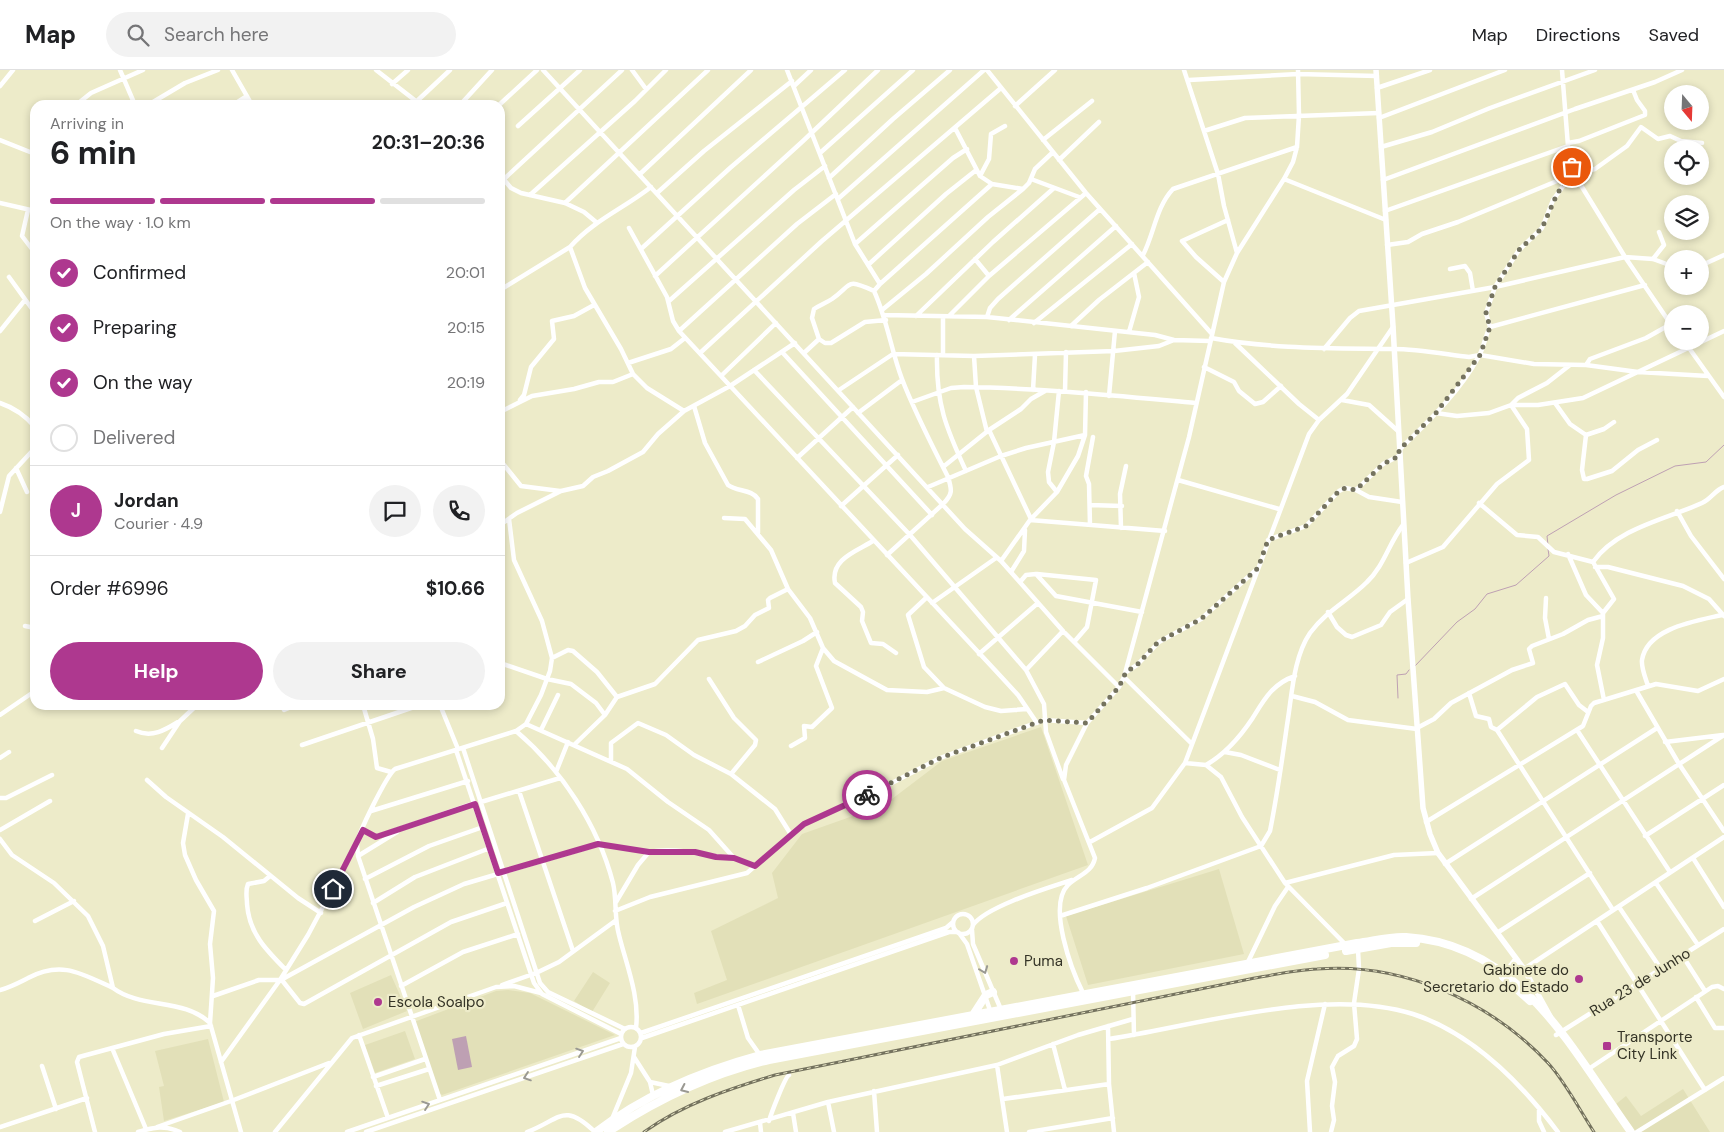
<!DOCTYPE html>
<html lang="en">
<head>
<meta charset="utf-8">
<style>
	:root { --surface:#fff; --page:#f2f2f2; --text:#202124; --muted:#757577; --line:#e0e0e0; --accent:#ae388f }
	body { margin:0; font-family:"DM Sans",sans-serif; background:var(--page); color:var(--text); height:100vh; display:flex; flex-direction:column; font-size:19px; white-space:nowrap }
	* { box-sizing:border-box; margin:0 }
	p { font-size:16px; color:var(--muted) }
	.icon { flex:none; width:28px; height:28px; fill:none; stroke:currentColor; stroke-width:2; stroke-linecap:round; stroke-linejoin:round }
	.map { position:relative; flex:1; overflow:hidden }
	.sheet { position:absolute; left:30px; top:30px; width:475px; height:610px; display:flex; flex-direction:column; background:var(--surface); border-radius:15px; box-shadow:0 2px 8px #0003 }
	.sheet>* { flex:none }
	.needle { width:32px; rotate:161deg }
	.tools { position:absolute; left:1664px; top:15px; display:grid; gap:10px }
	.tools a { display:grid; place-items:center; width:45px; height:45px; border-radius:50%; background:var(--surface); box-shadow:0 2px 8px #0003; font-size:25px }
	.pin { position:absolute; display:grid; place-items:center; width:42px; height:42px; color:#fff; margin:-21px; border:2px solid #fff; border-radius:50%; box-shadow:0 1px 5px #0007 }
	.courier { position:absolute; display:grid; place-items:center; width:50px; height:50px; margin:-25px; border:4px solid #ae388f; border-radius:50%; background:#fff; color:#222; box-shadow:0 1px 6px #0007 }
	.overview em { font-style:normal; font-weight:700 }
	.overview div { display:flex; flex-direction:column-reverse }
	.overview { display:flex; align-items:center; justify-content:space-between; height:85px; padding:0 20px }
	h1 { font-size:32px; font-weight:700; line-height:38px }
	.bar { display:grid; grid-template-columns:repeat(4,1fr); gap:8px 5px; align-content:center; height:60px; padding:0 20px }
	.bar i { height:6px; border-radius:4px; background:var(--line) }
	.bar .current { background:var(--accent) }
	.bar p { grid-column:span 4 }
	.line { display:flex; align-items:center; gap:12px; padding:0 20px; border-top:1px solid var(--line) }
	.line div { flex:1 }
	.round { display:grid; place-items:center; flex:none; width:52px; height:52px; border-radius:26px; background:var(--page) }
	ol { padding:0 20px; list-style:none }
	li { display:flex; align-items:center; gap:15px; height:55px }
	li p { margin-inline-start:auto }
	li .icon { padding:5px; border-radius:50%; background:var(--accent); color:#fff; stroke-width:4 }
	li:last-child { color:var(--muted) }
	li i { width:28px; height:28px; border:2px solid var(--line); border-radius:50% }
	.cta { display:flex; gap:10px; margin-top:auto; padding:10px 20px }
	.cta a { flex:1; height:58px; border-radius:30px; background:var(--accent); color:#fff; font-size:20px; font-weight:700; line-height:58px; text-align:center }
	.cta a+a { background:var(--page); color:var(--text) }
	header { display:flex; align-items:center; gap:30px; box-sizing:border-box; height:70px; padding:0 25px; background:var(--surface); border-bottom:1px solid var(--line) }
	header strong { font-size:24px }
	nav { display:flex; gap:28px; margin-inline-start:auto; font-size:18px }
	.search { width:350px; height:45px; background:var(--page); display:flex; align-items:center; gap:12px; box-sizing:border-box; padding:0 18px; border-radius:28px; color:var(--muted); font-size:19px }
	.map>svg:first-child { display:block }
	.built { fill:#e2e0b8 }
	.water { fill:#bea0b3 }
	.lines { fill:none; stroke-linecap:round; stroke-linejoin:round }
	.stream { stroke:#bea0b3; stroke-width:1 }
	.minor { stroke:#fff; stroke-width:4.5 }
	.tertiary { stroke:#fff; stroke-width:5.5 }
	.trunk { stroke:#fff; stroke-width:8 }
	.rail-casing { stroke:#74725e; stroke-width:3 }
	.rail { stroke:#edebc9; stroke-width:1; stroke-dasharray:4; stroke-linecap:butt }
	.oneway { stroke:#9a9992 }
	.done { stroke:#75735f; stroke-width:5; stroke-dasharray:0 9 }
	.route { stroke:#ae388f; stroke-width:6 }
	.poi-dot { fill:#ae388f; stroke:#edebc9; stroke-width:2 }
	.labels { text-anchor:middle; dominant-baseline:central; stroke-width:4.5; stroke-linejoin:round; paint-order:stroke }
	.poi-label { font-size:15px; fill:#343326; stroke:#edebc9; text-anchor:start }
	.street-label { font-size:15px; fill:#343326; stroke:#edebc9 }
</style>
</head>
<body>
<header>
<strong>Map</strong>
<div class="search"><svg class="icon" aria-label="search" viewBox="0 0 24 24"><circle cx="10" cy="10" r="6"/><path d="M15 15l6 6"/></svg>Search here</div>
<nav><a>Map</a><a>Directions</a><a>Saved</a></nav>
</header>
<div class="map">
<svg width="1724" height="1062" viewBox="0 0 1724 1062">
	<rect width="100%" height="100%" fill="#edebc9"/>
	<!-- built -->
	<path class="built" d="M1041 657 1088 795 697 934 694 923 727 910 711 861 778 828 772 803 802 764 884 735 942 691Z
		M1219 799 1244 884 1088 915 1066 846Z
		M593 902 610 913 592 942 574 931Z
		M391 905 407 941 363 959 350 923Z
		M508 920 530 923 615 965 442 1025 439 1023 414 952 496 921Z
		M405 961 415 989 375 1003 365 975Z
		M208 969 224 1032 164 1051 159 1017 164 1016 155 981Z
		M1683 1019 1710 1062H1634L1616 1034 1626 1026 1641 1046Z"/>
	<!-- water -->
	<path class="water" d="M466 966 472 997 458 1000 452 969Z"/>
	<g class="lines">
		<!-- stream -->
		<path class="stream" d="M1548 475 1547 466 1616 425 1675 396 1706 392 1724 375
			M1415 596 1457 552 1475 539 1487 524 1516 515 1549 486 1548 479
			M1398 628 1397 605 1406 604 1409 600"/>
		<!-- minor -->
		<path class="minor" d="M120 0 135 35
			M232 0 252 35
			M376 0 421 35
			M543 0 965 459 1001 491 1063 561 1119 617
			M632 0 646 19
			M787 0 855 174 880 214 874 221C887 249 891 280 902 309 915 343 932 375 948 407 952 420 953 424 943 434L887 485
			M987 0 1086 123 1212 264
			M1184 0 1218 104 1224 136 1237 183
			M1562 0 1568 76 1574 104 1625 187 1672 256
			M1189 10 1298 4 1377 6
			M392 14 408 0
			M0 16 13 0
			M794 16 811 0
			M1377 18 1430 0
			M417 31 450 0
			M76 35 91 23 143 0
			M148 35 185 13 218 0
			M233 35 247 26
			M460 35 492 0
			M499 35 537 0
			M1015 36 1055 0
			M1379 48 1505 0
			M518 56 580 0
			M955 58 980 106 992 114 1023 119
			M1204 61 1245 48 1379 43
			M0 70 35 84
			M1043 70 1092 31
			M1568 73 1579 71 1645 45V41L1637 30 1633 20
			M1381 77 1432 62 1490 38 1595 0
			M820 83 913 0
			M1059 90 1099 52
			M640 104 751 0
			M500 105 511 118 521 123 565 133 584 142 596 152
			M980 106 989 89 991 64 1005 56
			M829 108 893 49 950 0
			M504 109 622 0
			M1031 109 1079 127
			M1284 109 1386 150
			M1383 110 1575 39 1655 12 1682 0
			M651 117C623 139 594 150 570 177L585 218 621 279 633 304 647 318 684 341
			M657 123 704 81 792 11
			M530 125 635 31 666 0
			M839 128 984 0
			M0 133 35 141
			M565 133 708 0
			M28 140 22 166 35 183
			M1385 141 1568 76
			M629 158 667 227 673 251 679 261 994 599 1018 625 1037 653
			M855 174 953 88 967 79
			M1387 175 1408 172 1422 164 1458 152 1574 104 1595 99 1627 76 1641 57 1658 69 1670 66 1681 71 1702 73
			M641 179 730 98 845 0
			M1143 185C1154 164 1156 137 1173 119L1297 77
			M975 189 989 206
			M1653 189 1664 175 1659 162
			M868 195 946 124 975 101
			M1700 196 1724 185
			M1450 199 1465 196 1470 203 1473 221
			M655 206 803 71 878 0
			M9 207 35 243
			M1224 212 1196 187 1182 171 1228 150
			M880 214 992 114
			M500 220 570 177
			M669 231 794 120 825 96
			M882 240 926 204 988 147 1023 119 1029 113 1035 99 1052 83
			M884 245 987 247 1155 265 1174 270 1210 271
			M916 246 993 172 1054 118
			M949 246 989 206 1086 123
			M943 247V285
			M987 247 990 238 998 229 1100 139
			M1009 250 1116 156
			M1034 253 1132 174
			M1071 256 1099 230 1148 192
			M1490 257 1486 243 1495 217 1519 180 1542 158 1553 130 1569 108
			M0 261 25 230
			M679 261 797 154 836 124
			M1129 262 1139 227 1134 203
			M1211 268C1271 279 1332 278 1393 279 1418 279 1444 284 1469 287L1480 285 1534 294 1586 295 1638 302 1708 306
			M819 269 825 273H831L865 252 886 250
			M1684 271 1724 327
			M1235 273 1299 334 1319 350
			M1324 279 1350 248 1359 241 1495 217 1625 187 1653 189 1672 196
			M782 282 932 445
			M700 283 822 171 1001 18
			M804 283 819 269 812 248 814 239C820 235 826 233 832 229 853 214 845 208 874 221
			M937 285C936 334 946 358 966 401
			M974 286 976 317 987 362
			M628 293 671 279 685 268
			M1586 295 1590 289 1646 268 1671 254
			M1204 297 1234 312 1239 321 1255 334 1263 332 1281 316
			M754 300 910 465 1026 600 1044 634 1046 662 1063 709
			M721 306 776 253
			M839 320 893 284 974 286 1114 281 1159 276 1174 270
			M1033 320 1035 285
			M1065 321 1066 282
			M1109 326 1115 261
			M520 330 524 325 531 297 554 269 552 251 574 246 594 235
			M1342 330 1369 335 1398 361
			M912 332 951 318 964 317C1041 318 1119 326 1196 333
			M0 333C15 338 25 345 35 357
			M1555 333 1570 354 1586 365 1604 359 1614 352
			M694 336 705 373 728 415C737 422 752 419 758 429V463
			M500 342 532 326 574 319 599 312H613L633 304
			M858 343 902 310
			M1436 343 1457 346 1489 343 1511 335H1538L1583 328 1724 261
			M989 360 1031 449
			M1586 365 1582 400 1584 409H1587L1612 401 1638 380 1657 370
			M1399 380C1428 352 1460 322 1479 286 1484 277 1485 266 1490 257L1645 215
			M797 388 853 337
			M500 390 521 416 560 421
			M943 397 989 360 1021 339 1031 329 1045 321
			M16 398 27 422
			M1178 410 1279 439
			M928 417 1001 386 1026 378 1085 365 1086 322
			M1356 420 1369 427 1402 432
			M1057 422 1049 412 1048 402 1054 372 1059 321
			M1479 433 1517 465 1538 467 1554 482 1593 492 1614 529 1603 543V568L1597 595 1604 630
			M1090 435 1122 436
			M841 436 898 385
			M1677 441 1691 466 1724 509
			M0 442 9 406 35 378
			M724 448 745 449 771 480 788 519 810 548 823 578 834 591 887 620 927 622 944 618
			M509 449 514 490 542 551 552 588 550 601 541 625 526 654 516 661
			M1030 450 1165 461
			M500 455 517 443 561 421 583 416 593 407 608 401 643 382 658 364 684 341 730 316 795 273
			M1090 455 1089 414 1086 406 1093 367
			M1121 458 1120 424 1126 396
			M1268 470 1306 456 1339 421 1345 418 1356 420 1383 394 1399 386
			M873 471C857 481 830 489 835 513L861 537 863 542 862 551 871 573 883 574 896 583
			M1568 484 1586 525 1603 543
			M1001 491 1030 450 1057 422 1078 386 1085 365
			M1593 492C1617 458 1667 449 1702 433 1711 429 1715 420 1724 417
			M1406 493 1443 477 1497 414 1529 390 1527 359 1511 335 1518 328 1547 313 1570 295
			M1595 497H1608L1683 516 1709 529 1724 546
			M1011 502 1024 481 1025 460
			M1037 504 1096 510 1087 557 1074 572
			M1020 512 1026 505 1036 504 1056 526 1142 542
			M926 528 908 545 924 597 944 618 985 637 1001 641 1027 639
			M1546 528 1545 548 1549 569
			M932 533 996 488
			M1328 542 1337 557 1346 565 1352 567 1381 555 1390 542 1408 529
			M25 556 35 558
			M979 584 1038 533
			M552 588 568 580 573 581 597 602 617 627
			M758 592 803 571 817 562
			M500 593 547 609 571 614 596 633 605 645
			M1026 600 1063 561
			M1126 602 1137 595 1159 572 1201 549 1257 499
			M1124 607 1192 674
			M709 609 734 648 756 670 755 675 731 704
			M1648 616C1646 609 1641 598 1642 590 1647 558 1696 551 1722 545
			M1637 622 1679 694 1724 761
			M1469 623 1476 646 1489 649 1491 657 1497 660 1613 840
			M1292 626 1315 632 1348 650 1417 659
			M363 635 373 669 377 698 391 702
			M440 635 458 679
			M284 640 296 635
			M0 645 35 621
			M526 654 627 699 668 732 709 760 734 788 755 796
			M1417 658 1434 649 1451 633 1512 600 1533 593 1529 579 1532 576 1563 564 1588 550 1603 546
			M541 660 558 625
			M1497 660 1537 627 1565 614 1579 635 1588 642
			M1577 660 1670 802
			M136 661C152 668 165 660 178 652
			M1665 672 1723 665
			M575 674 605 645 617 627 655 614 698 570 736 561 745 556 755 545 769 538 768 530 770 528 788 519
			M302 675 420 635
			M791 676 805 668 804 656 812 657 832 638 816 596 823 578
			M162 678 180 651 197 635
			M463 678 540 913 548 922 625 959
			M456 680 534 913 542 924 621 964
			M1225 682 1241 685 1280 700
			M0 688 9 682
			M611 691V673L638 653 666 665 694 685 731 704 775 739 790 763
			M1185 693 1206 695 1221 707 1242 747 1285 813 1346 875
			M1206 695C1225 684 1240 667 1252 649 1264 630 1272 614 1295 606
			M556 702 568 672
			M147 710 166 727 223 767 298 828 321 843
			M519 721 573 881
			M0 728H6L52 705
			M481 732 560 708
			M371 741 468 711
			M188 744 183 773 185 785 196 810 214 841 210 874 213 908 210 953 241 1062
			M1426 752 1583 656 1591 636 1594 633 1656 614 1698 621 1724 609
			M0 760 50 731
			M363 760 376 767 475 733
			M1645 766 1724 715
			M0 769 12 785 54 813 88 846 103 876 113 918C141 939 184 928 210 953
			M1090 772 1152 738 1185 693 1309 364 1319 350 1347 324 1393 257
			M358 786 397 762
			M1693 788 1724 837
			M1445 794 1657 658
			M270 806 264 811 248 814C245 821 247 827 247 834 249 863 266 880 286 900
			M365 809 429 776 483 757
			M1285 813 1394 785 1438 783
			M1656 813 1698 875
			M1471 829 1724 665
			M616 832 638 795 649 782C678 776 706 787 734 788
			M373 833 415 807 490 778
			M1619 837 1661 899
			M615 841 650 827 747 803 804 754 890 714 940 688 1044 650 1087 653
			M953 854a10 10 0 1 1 20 0a10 10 0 1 1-20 0Z
			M1060 846 1147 818 1261 776 1270 761C1277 726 1282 691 1287 655 1292 626 1293 588 1310 563 1327 540 1348 531 1367 512 1384 496 1389 473 1403 455
			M35 851 74 831
			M1597 851 1705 1020
			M973 855C987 836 1048 818 1072 810
			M972 860 973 874 1002 942
			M959 863 967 874 991 943
			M1497 863 1590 803
			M1682 885 1705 921
			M1247 894 1275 836 1288 817
			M1524 899 1724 767
			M281 909 300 933 304 934 451 852 507 833
			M279 911 414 837 464 814 599 774 649 782
			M502 915 536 903 559 892 615 851
			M401 916 463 882 518 864
			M0 920C11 917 18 913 28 908 62 890 82 904 113 918
			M1133 921 1134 965
			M1083 923C1072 901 1047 836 1068 815 1078 805 1092 803 1095 788L1064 710 1066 695 1087 653 1119 617 1124 607 1189 367 1224 212 1237 183 1284 109 1293 92 1297 77 1299 45 1298 0
			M213 926 259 910H280
			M1696 927 1715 958H1724
			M738 935 748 968 760 985
			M1108 956 1109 1014 1114 1062
			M621 967a10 10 0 1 1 20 0a10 10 0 1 1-20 0Z
			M641 963 946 858 953 852
			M359 965 388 1048
			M1556 965 1724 859
			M642 968 949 862H957
			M1109 969C1199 955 1325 916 1413 944 1472 963 1521 1013 1558 1062
			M1053 974 1065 1020
			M112 978 146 1059
			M634 987 650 1012 653 1025
			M221 992 280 910 308 865 356 775
			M997 995 1007 1062
			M42 996 56 1039
			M1587 1000 1712 917 1718 916 1724 919
			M373 1007 425 989
			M650 1012 669 1016
			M376 1016 429 999
			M874 1021 877 1062
			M1003 1029 1109 1014
			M440 1030 358 786C358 782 357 778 357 774 358 763 387 705 395 699L516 661C561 699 598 755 613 813 617 830 614 848 619 865 626 894 640 927 636 958
			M828 1032 834 1062
			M1539 1038V1051L1544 1062
			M793 1043 796 1062
			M612 1049 631 1003 635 977
			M769 1051C771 1044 785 1007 789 1005
			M760 1053 761 1062
			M0 1057 87 1028
			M157 1057 231 1031 329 993
			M95 1062 77 992 79 987 164 964 211 956
			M138 1062C154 1057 165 1055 180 1062
			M275 1062 352 968 496 917 514 916 541 923
			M347 1062 621 968
			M366 1062 623 974
			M527 1062C560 1050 563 1031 595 1062
			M725 1062 828 1032 997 995 1078 965 1133 949
			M1029 1062 1113 1048
			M1310 1062 1307 1011 1325 934
			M1331 1062 1334 1050 1332 1036 1335 1012 1332 997 1338 986 1354 976 1357 969 1354 933 1359 899 1358 879
			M1637 1062 1724 1008"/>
		<!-- tertiary -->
		<path class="tertiary" d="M1376 0 1393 256 1408 529 1423 738 1430 764 1438 783 1524 899 1550 946
			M1505 903 1516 889"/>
		<!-- trunk -->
		<path class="trunk" d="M1346 881 1391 873H1416
			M1503 907 1530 931
			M973 945 986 925 993 922
			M596 1062C645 1024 701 1001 760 985L1357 873C1373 871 1390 866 1406 867 1521 874 1572 980 1631 1062
			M608 1062C658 1029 710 1004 769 990L1325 885"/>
		<!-- rail casing -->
		<g class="rail-casing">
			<path id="rail" d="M644 1062C683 1034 729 1019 775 1005L1250 909C1272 905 1295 900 1317 899 1402 892 1490 931 1548 993 1564 1010 1581 1042 1594 1062"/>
		</g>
		<!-- rail -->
		<use href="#rail" class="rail"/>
	</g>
	<!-- one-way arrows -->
	<defs><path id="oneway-chevron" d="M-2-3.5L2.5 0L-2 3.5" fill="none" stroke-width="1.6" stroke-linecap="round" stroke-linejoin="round" transform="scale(1.25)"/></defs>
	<g class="oneway">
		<use href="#oneway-chevron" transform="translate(984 900) rotate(69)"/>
		<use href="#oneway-chevron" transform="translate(580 982) rotate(-19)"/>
		<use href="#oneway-chevron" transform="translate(527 1007) rotate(161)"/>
		<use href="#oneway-chevron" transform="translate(684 1019) rotate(155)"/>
		<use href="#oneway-chevron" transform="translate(426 1035) rotate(-19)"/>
	</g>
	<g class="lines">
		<!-- done -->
		<path class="done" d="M867 725 940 688 1044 650 1087 653 1119 617 1126 602 1137 595 1158 572 1201 549 1258 498 1268 470 1306 456 1339 421 1345 418 1356 420 1383 394 1399 386V380L1436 343 1480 285 1490 257 1486 243 1495 217 1519 180 1542 158 1557 124 1569 107 1574 104 1572 97"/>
		<!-- route -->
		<path class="route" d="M333 819 363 760 376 767 475 734 498 803 598 774 649 782H695L716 787 734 788 755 796 804 754 867 725"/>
	</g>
	<!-- markers -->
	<g class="poi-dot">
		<circle cx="1014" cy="891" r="5"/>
		<circle cx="1579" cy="909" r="5"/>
		<circle cx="378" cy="932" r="5"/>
		<rect x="1602" y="971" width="10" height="10" rx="2.5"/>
	</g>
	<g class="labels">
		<!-- poi labels -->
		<g class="poi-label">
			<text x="1024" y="891">Puma</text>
			<text x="1569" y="900" text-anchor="end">Gabinete do<tspan x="1569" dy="17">Secretario do Estado</tspan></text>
			<text x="388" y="932">Escola Soalpo</text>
			<text x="1617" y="967">Transporte<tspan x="1617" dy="17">City Link</tspan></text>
		</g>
		<!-- street labels -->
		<g class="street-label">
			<text transform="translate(1640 912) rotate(-32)">Rua 23 de Junho</text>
		</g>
	</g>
</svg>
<div class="tools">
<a><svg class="needle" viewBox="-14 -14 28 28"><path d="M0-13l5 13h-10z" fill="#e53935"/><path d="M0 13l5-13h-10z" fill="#757577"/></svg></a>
<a><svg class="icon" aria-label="locate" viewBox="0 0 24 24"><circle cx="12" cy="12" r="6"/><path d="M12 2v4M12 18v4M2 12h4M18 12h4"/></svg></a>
<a><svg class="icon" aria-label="layers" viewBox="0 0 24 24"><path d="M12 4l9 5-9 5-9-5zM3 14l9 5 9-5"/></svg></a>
<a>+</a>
<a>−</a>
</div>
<div class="pin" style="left:1572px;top:97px;background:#ea580c"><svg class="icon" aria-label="bag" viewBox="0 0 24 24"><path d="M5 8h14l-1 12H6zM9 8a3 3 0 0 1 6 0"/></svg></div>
<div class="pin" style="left:333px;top:819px;background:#1f2937"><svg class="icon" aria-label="home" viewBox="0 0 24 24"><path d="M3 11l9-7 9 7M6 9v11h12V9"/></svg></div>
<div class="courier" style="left:867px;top:725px"><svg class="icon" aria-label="bike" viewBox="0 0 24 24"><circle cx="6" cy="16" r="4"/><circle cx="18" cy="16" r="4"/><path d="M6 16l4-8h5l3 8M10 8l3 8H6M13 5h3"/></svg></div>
<section class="sheet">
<div class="overview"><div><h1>6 min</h1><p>Arriving in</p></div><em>20:31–20:36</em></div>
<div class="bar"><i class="current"></i><i class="current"></i><i class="current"></i><i></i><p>On the way · 1.0 km</p></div>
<ol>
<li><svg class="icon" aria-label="check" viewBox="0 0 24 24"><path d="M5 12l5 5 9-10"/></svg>Confirmed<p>20:01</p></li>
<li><svg class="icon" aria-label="check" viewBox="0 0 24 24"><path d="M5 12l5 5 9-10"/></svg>Preparing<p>20:15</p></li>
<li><svg class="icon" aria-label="check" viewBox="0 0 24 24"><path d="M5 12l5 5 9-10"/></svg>On the way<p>20:19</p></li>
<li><i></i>Delivered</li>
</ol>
<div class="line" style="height:90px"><b class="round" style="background:var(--accent);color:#fff">J</b><div><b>Jordan</b><p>Courier · 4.9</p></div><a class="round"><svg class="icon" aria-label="chat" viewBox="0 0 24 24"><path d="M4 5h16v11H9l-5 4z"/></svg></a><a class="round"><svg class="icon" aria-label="phone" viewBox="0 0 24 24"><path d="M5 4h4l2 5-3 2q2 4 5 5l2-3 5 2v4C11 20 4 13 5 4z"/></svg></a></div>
<div class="line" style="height:65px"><div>Order #6996</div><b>$10.66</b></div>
<div class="cta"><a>Help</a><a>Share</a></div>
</section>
</div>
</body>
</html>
